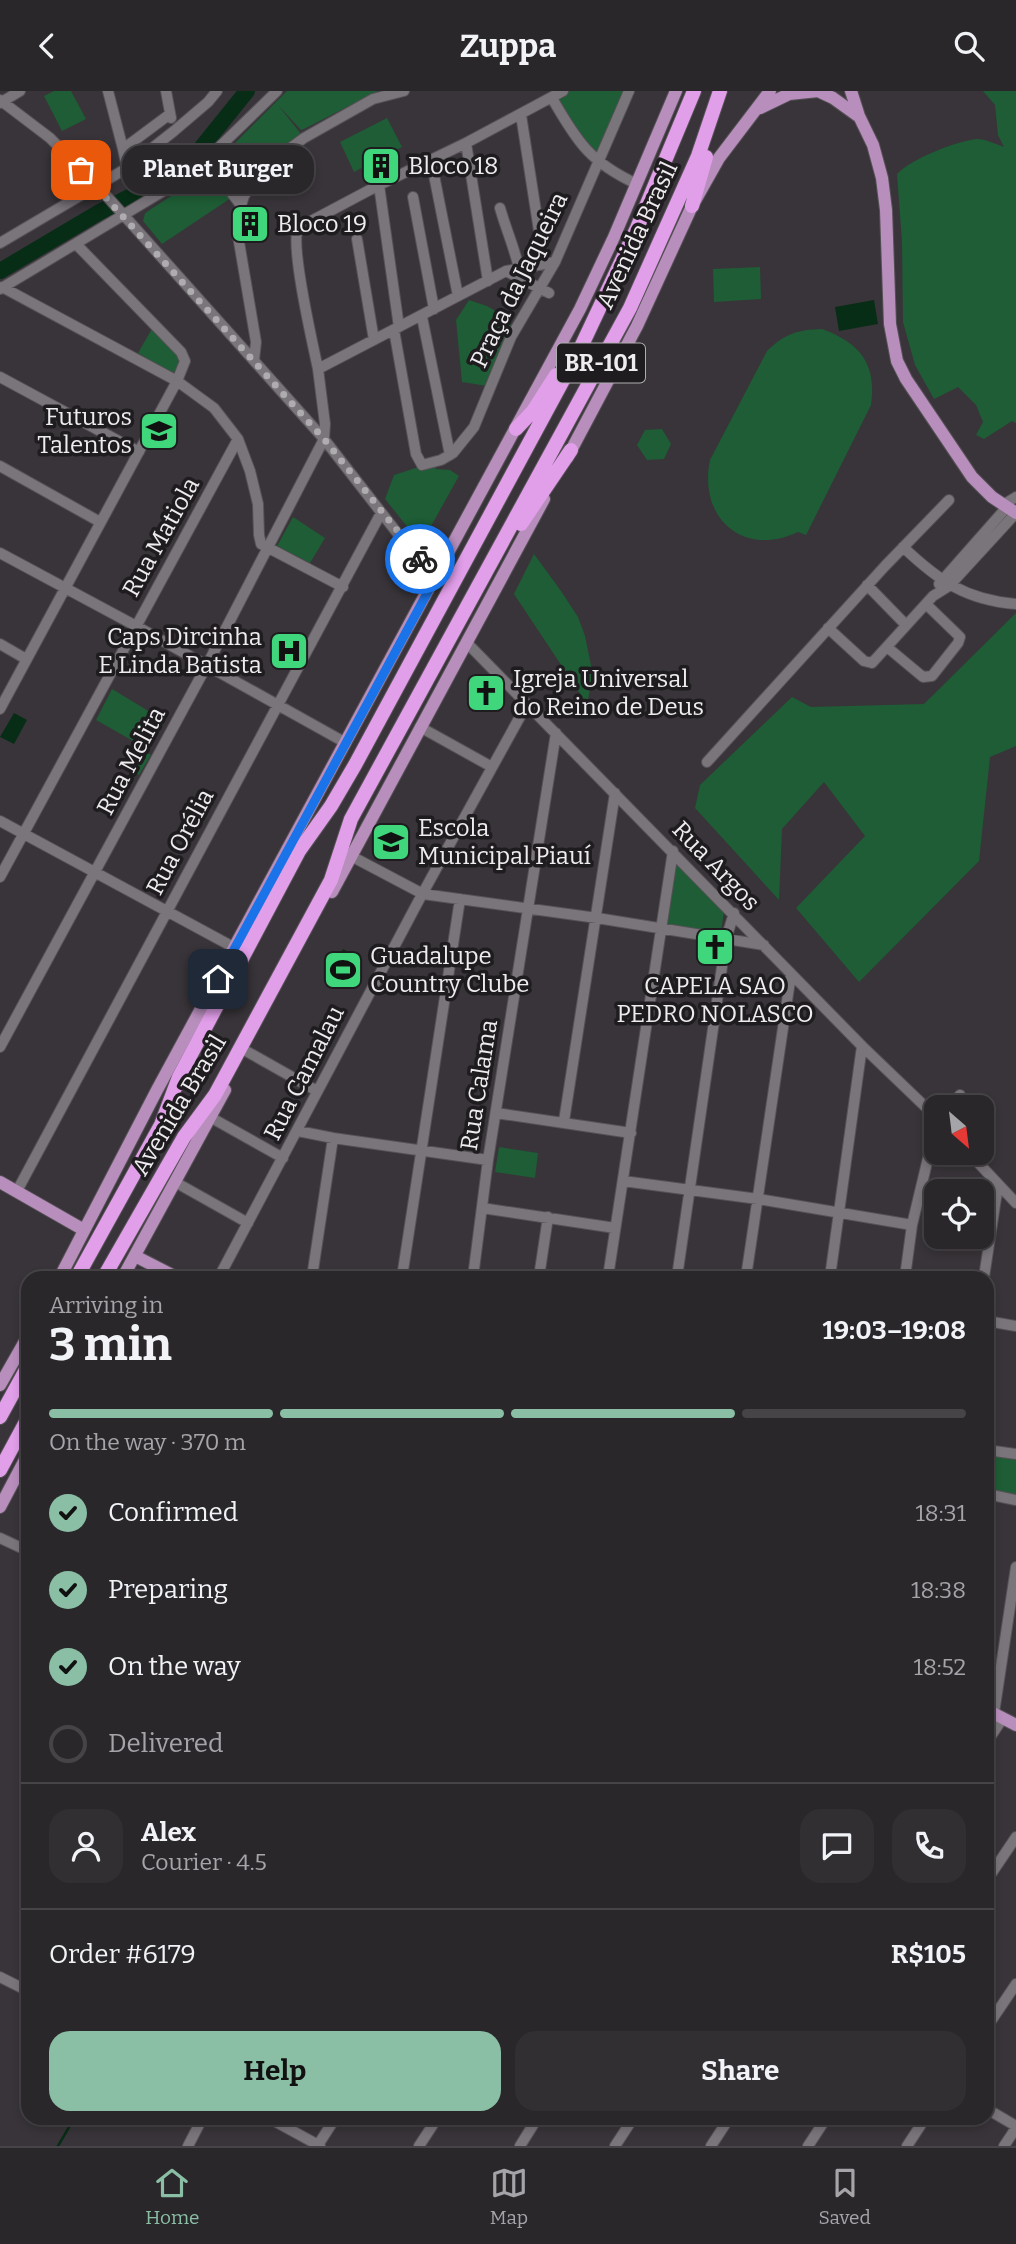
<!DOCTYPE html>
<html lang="en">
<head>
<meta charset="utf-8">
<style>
	:root { --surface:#2a272b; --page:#322f33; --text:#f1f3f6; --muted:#a5a5a9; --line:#464447; --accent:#8abfa5 }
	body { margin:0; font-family:Bitter,serif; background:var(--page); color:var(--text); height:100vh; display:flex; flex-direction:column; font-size:26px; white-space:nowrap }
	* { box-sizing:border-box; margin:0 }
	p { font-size:23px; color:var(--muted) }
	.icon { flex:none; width:38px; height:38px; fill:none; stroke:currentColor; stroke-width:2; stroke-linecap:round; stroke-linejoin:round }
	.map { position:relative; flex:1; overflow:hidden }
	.details { position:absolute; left:21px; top:1180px; width:973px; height:854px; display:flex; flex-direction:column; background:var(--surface); border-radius:21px; box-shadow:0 4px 10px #0003,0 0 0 2px var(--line) }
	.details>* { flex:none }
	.needle { width:46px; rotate:152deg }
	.tools { position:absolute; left:924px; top:1004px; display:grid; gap:14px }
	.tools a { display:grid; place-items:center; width:70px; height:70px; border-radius:14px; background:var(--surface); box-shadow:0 4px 10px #0003,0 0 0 2px var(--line); font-size:35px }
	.pin { position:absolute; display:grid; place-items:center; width:60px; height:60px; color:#fff; margin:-30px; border-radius:14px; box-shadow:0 4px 10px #0006 }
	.courier { position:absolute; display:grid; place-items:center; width:70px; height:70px; margin:-35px; border:5px solid #1a73e8; border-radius:50%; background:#fff; color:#222; box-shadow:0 2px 9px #0007 }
	.bubble { position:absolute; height:49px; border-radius:21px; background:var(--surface); box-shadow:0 4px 10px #0003,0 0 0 2px var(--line); font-size:23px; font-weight:700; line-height:49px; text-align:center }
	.overview em { font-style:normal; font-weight:700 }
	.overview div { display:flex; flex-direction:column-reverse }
	.overview { display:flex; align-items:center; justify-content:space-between; height:119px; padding:0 28px }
	h1 { font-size:46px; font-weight:700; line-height:52px }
	.bar { display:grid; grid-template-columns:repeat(4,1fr); gap:10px 7px; align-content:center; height:84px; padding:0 28px }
	.bar i { height:9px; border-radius:5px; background:var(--line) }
	.bar .active { background:var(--accent) }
	.bar p { grid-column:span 4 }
	.line { display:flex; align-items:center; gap:18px; padding:0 28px; border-top:2px solid var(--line) }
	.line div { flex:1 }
	.round { display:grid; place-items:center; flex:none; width:74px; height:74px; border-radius:21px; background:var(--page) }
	ol { padding:0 28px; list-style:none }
	li { display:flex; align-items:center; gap:21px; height:77px }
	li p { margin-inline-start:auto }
	li .icon { padding:7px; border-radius:50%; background:var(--accent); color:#111; stroke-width:4 }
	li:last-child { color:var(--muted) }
	li i { width:38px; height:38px; border:4px solid var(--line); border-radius:50% }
	.cta { display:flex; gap:14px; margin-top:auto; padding:14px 28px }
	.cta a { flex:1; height:80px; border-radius:21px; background:var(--accent); color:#111; font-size:28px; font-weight:700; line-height:80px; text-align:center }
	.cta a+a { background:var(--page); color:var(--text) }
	header { display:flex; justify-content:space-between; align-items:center; height:91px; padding:0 28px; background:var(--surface); font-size:32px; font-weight:700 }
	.menu { display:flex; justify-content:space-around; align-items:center; height:98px; border-top:2px solid var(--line); background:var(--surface); font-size:19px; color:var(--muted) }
	.menu a { display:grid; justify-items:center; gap:4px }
	.menu .active { color:var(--accent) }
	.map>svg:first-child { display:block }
	.green { fill:#1e5d35 }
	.water { fill:#082d16 }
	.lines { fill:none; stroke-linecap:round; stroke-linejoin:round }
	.stream { stroke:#082d16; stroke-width:2.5 }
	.river { stroke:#082d16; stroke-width:16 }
	.minor-casing { stroke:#565156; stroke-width:12 }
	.major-casing { stroke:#565156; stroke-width:14 }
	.highway-casing { stroke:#565156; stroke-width:16 }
	.minor { stroke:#7a757b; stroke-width:10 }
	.major { stroke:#b88ebd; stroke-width:12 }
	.highway { stroke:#e19ee9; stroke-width:14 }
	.done { stroke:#afacaf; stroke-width:7; stroke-dasharray:0 12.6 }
	.route { stroke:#1a73e8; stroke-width:9 }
	.labels { text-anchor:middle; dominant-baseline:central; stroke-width:7; stroke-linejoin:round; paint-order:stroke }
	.shield { fill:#1e1c1f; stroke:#b0aeb1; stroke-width:2 }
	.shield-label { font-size:23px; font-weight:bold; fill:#efecef }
	.poi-label { font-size:24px; fill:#efecef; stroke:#1e1c1f; text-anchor:start }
	.street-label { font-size:24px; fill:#efecef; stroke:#1e1c1f }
</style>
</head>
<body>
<header><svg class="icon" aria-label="back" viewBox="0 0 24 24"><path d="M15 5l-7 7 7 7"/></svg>Zuppa<svg class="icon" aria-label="search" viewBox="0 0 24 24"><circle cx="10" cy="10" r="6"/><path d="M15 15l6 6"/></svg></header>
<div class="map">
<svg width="1016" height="2055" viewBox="0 0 1016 2055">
	<rect width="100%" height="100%" fill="#383439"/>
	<!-- green -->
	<path class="green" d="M54 0H71L86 28 62 40 44 5Z
		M287 0H378L304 38 301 39 278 14 301 43 234 105 162 153 143 130 145 122 185 96 224 63Z
		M564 0H630L597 70 554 8Z
		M983 0H1016V332L1012 330 984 348 976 344 983 331 976 314 958 296 934 308 915 274 903 231 902 151 897 83C911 68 956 50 977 48 985 48 996 53 1004 56L998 44 995 14Z
		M387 27 402 56 354 81 340 51Z
		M760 176 761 208 714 211 713 178Z
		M469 209 487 215 512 230 487 295 462 291 456 229Z
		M153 236 182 267 173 283 138 262Z
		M822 238C860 252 877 273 871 314L806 444 798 441C743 467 698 427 710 369L767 260C786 242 797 239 822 238Z
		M662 338 671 353 664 368 647 369 637 354 645 339Z
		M431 372 436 378 450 379 459 385 421 453 385 408 394 384Z
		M293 426 325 447 310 472 277 455Z
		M534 463 561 500 578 526 585 545 593 584 587 613 514 503Z
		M1016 522V655L990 666 979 770 859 891 796 817 865 745 824 691 782 738 779 809 695 717 700 694 792 606 811 616 924 613Z
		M112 598 165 630 149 659 96 629Z
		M134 654 151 664 139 684 122 674Z
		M672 763 724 820 721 841 667 834Z
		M499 1056 538 1062 535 1087 495 1081Z
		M987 1364 1016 1369V1403L987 1398Z"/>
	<!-- water -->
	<path class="water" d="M874 209 878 233 839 240 835 216Z
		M14 622 27 629 14 653 0 646Z
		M343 858 358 866 343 896 328 887Z"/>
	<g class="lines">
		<!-- stream -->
		<path class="stream" d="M58 2055 75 2026"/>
		<!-- river -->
		<path class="river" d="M0 180 98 122 147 97 193 67 247 0"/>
		<!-- minor casing -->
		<g class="minor-casing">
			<path id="minor" d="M108 0 123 58
				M166 0 171 27
				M552 7C577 51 591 72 637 93
				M0 9 50 47 103 101 324 348 398 443 436 486
				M0 12 20 0
				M521 24 544 172
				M466 52 488 190
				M206 69 240 113
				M431 69 458 205
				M127 77 123 58 170 23
				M379 94 399 236
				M413 106 434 218
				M500 117C506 138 514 156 519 177
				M357 148 374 249
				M0 152 127 77 174 40 208 11 217 0
				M506 180 549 202
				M2 196 177 290 214 317 238 348 250 380 258 413 259 444 261 453 343 496
				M0 198 175 93 206 69 277 0
				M422 226 450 364
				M394 239 416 363 422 374 441 369 453 362 474 336 511 246 555 171 629 0
				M254 269 256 251 238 145 237 127 244 105 256 86 266 75 304 47 373 8 404 0
				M318 278C313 254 290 155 298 137L379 94 466 52 563 0
				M0 286 139 361
				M0 375 100 431
				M1003 414 1016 406
				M903 456C939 490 966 509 1016 513
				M0 462 136 535 346 652
				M939 493 1007 416
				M867 494 906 534
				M828 537 864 570 872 572 933 505 949 495 1016 422
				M466 551 862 955 936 1026
				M0 553 26 568
				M887 556 923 586 932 585 958 552 960 546 926 513
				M0 618 177 290 185 270 181 261 76 153
				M420 636 492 676
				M707 671 885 475 949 409
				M0 730 235 857
				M351 765 423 803 597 827 764 854
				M0 786 238 348
				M0 956 207 574 324 348 325 333 318 278 506 180 555 171
				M246 960 317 1000
				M948 1017 960 1004
				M496 1022 631 1042
				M210 1026 283 1067
				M564 1030 615 702
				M298 1040 333 1047 488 1069
				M969 1062 1016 1112
				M623 1090 758 1108 912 1134
				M175 1091 248 1132
				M17 1100 381 422
				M482 1117 615 1137
				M219 1186 419 809 527 613
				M312 1186 333 1047
				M402 1186 460 808
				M473 1186 488 1069 556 642
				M539 1186 548 1126
				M608 1186 673 760
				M677 1186 726 848 734 822
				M746 1186 791 883
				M830 1186 862 955
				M905 1186 912 1134 936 1034
				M984 1186 998 1094
				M987 1230 1016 1235
				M987 1359 1016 1363
				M987 1403 1016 1409
				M0 1447 28 1460
				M994 1622 1016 1476
				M987 1651 1003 1627
				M987 1789 1016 1746
				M0 1886 28 1900
				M987 1936 1016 1893
				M987 2018 1016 2035
				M267 2026 320 2055
				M318 2054 336 2026
				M188 2055 203 2026
				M419 2055 438 2026
				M520 2055 538 2026
				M615 2055 634 2026
				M711 2055 730 2026
				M808 2055 827 2026
				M907 2055 926 2026
				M1004 2055 1016 2037"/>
		</g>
		<!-- major casing -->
		<g class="major-casing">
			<path id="major" d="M818 0 833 7 858 25
				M851 0 859 25 873 54 882 87 886 119 890 233 897 270 906 288 972 386 992 406 1016 422
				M760 17 789 3 818 0
				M567 367 637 235 692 115 719 67 770 0
				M332 801 544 408
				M0 1091 84 1139
				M135 1165 176 1186
				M60 1186 157 999 580 218 614 146 676 0
				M123 1186 225 999
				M0 1294 28 1245
				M0 1416 28 1363
				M987 1619 1016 1634"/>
		</g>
		<!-- highway casing -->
		<g class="highway-casing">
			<path id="highway" d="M692 115 706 66
				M516 338 533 320 556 284
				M521 433 571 359
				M77 1186 161 1034 179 986 299 760 331 715 355 674 581 256 637 137 694 0
				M104 1186 184 1046 215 1004 331 789 351 728 630 217 698 65 720 0
				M0 1326 28 1275
				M0 1379 28 1327"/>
		</g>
		<!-- minor -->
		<use href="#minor" class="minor"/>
		<!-- major -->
		<use href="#major" class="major"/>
		<!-- highway -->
		<use href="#highway" class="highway"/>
	</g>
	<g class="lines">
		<!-- done -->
		<path class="done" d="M81 79 324 348 420 468"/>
		<!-- route -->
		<path class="route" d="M218 888 436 486 420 468"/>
	</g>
	<!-- icons -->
	<defs>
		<g id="building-square" transform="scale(2.0125)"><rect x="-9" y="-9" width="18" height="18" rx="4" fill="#40d77c" stroke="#1e1c1f"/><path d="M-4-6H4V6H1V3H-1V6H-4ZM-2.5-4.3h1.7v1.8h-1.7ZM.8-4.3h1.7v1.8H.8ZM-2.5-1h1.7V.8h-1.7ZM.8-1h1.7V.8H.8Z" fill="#111"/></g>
		<g id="school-square" transform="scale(2.0125)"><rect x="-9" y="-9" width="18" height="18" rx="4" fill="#40d77c" stroke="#1e1c1f"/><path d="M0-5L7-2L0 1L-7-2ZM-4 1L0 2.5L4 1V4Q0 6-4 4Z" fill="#111"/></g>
		<g id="hospital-square" transform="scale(2.0125)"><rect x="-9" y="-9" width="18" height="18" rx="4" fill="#40d77c" stroke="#1e1c1f"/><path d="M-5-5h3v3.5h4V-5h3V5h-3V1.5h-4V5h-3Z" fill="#111"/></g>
		<g id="church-square" transform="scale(2.0125)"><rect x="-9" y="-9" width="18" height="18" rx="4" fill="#40d77c" stroke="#1e1c1f"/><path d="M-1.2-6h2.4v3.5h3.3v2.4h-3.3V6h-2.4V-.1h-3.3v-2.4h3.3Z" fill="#111"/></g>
		<g id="stadium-square" transform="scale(2.0125)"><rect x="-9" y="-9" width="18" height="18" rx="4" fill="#40d77c" stroke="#1e1c1f"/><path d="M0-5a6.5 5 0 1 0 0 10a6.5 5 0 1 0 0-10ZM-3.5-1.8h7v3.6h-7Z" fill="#111"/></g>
	</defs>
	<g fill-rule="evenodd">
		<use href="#building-square" x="381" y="75"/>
		<use href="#building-square" x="250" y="133"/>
		<use href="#school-square" x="159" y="340"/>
		<use href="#hospital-square" x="289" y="560"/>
		<use href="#church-square" x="486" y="602"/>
		<use href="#school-square" x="391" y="751"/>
		<use href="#church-square" x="715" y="856"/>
		<use href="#stadium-square" x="343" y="879"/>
	</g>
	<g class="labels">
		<!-- shield labels -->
		<rect class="shield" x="557" y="252.5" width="88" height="39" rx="5"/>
		<g class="shield-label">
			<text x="601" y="272">BR-101</text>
		</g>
		<!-- poi labels -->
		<g class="poi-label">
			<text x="408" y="75">Bloco 18</text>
			<text x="277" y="133">Bloco 19</text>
			<text x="132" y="326" text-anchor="end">Futuros<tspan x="132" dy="28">Talentos</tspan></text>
			<text x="262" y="546" text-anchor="end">Caps Dircinha<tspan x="262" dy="28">E Linda Batista</tspan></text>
			<text x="513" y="588">Igreja Universal<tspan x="513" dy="28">do Reino de Deus</tspan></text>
			<text x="418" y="737">Escola<tspan x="418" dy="28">Municipal Piauí</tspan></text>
			<text x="370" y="865">Guadalupe<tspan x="370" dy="28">Country Clube</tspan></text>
			<text x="715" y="895" text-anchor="middle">CAPELA SAO<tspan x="715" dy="28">PEDRO NOLASCO</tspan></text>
		</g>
		<!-- street labels -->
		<g class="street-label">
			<text transform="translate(637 144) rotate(-65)">Avenida Brasil</text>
			<text transform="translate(519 189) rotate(-64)">Praça da Jaqueira</text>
			<text transform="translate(161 446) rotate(-61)">Rua Matiola</text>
			<text transform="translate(131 670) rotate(-62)">Rua Melita</text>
			<text transform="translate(180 751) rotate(-62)">Rua Orélia</text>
			<text transform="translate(716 775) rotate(46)">Rua Argos</text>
			<text transform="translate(304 982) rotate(-63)">Rua Camalau</text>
			<text transform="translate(479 994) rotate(-81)">Rua Calama</text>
			<text transform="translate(179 1014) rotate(-59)">Avenida Brasil</text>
		</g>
	</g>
</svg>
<div class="tools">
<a><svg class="needle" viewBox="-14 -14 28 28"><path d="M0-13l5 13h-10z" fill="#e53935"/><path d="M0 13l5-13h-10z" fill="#a5a5a9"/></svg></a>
<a><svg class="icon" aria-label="locate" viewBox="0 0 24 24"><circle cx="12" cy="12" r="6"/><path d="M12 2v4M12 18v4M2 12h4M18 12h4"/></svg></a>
</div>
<div class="pin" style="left:81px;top:79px;background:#ea580c"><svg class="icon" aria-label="bag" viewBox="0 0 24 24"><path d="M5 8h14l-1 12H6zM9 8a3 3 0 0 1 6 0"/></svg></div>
<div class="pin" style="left:218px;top:888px;background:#1f2937"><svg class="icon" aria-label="home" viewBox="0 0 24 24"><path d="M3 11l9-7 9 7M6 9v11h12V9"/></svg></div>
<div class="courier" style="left:420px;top:468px"><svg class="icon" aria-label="bike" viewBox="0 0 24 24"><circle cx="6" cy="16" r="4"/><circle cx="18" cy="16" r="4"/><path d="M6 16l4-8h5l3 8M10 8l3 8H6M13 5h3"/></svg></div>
<div class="bubble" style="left:122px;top:54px;width:192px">Planet Burger</div>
<section class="details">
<div class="overview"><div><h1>3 min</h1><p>Arriving in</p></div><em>19:03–19:08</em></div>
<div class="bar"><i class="active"></i><i class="active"></i><i class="active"></i><i></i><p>On the way · 370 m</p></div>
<ol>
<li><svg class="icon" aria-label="check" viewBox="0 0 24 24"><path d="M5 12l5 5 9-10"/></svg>Confirmed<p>18:31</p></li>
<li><svg class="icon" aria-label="check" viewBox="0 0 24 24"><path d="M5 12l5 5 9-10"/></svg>Preparing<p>18:38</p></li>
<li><svg class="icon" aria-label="check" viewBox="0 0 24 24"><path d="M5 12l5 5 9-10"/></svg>On the way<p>18:52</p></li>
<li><i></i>Delivered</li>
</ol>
<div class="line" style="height:126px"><a class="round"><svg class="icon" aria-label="person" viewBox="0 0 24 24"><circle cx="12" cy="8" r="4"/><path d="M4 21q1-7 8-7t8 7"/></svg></a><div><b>Alex</b><p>Courier · 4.5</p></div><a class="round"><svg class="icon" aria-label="chat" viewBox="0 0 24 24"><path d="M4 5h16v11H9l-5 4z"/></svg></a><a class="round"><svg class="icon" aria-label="phone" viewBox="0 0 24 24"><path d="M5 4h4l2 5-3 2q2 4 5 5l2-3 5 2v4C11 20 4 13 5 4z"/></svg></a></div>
<div class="line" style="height:91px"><div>Order #6179</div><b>R$105</b></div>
<div class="cta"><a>Help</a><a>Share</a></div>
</section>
</div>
<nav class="menu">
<a class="active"><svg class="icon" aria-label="home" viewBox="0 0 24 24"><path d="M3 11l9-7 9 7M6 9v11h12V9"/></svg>Home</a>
<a><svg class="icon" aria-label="map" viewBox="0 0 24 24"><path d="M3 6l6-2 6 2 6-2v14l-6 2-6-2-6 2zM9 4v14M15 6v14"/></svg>Map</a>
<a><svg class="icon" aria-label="saved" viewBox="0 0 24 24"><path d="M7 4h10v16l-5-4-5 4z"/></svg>Saved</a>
</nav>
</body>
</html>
